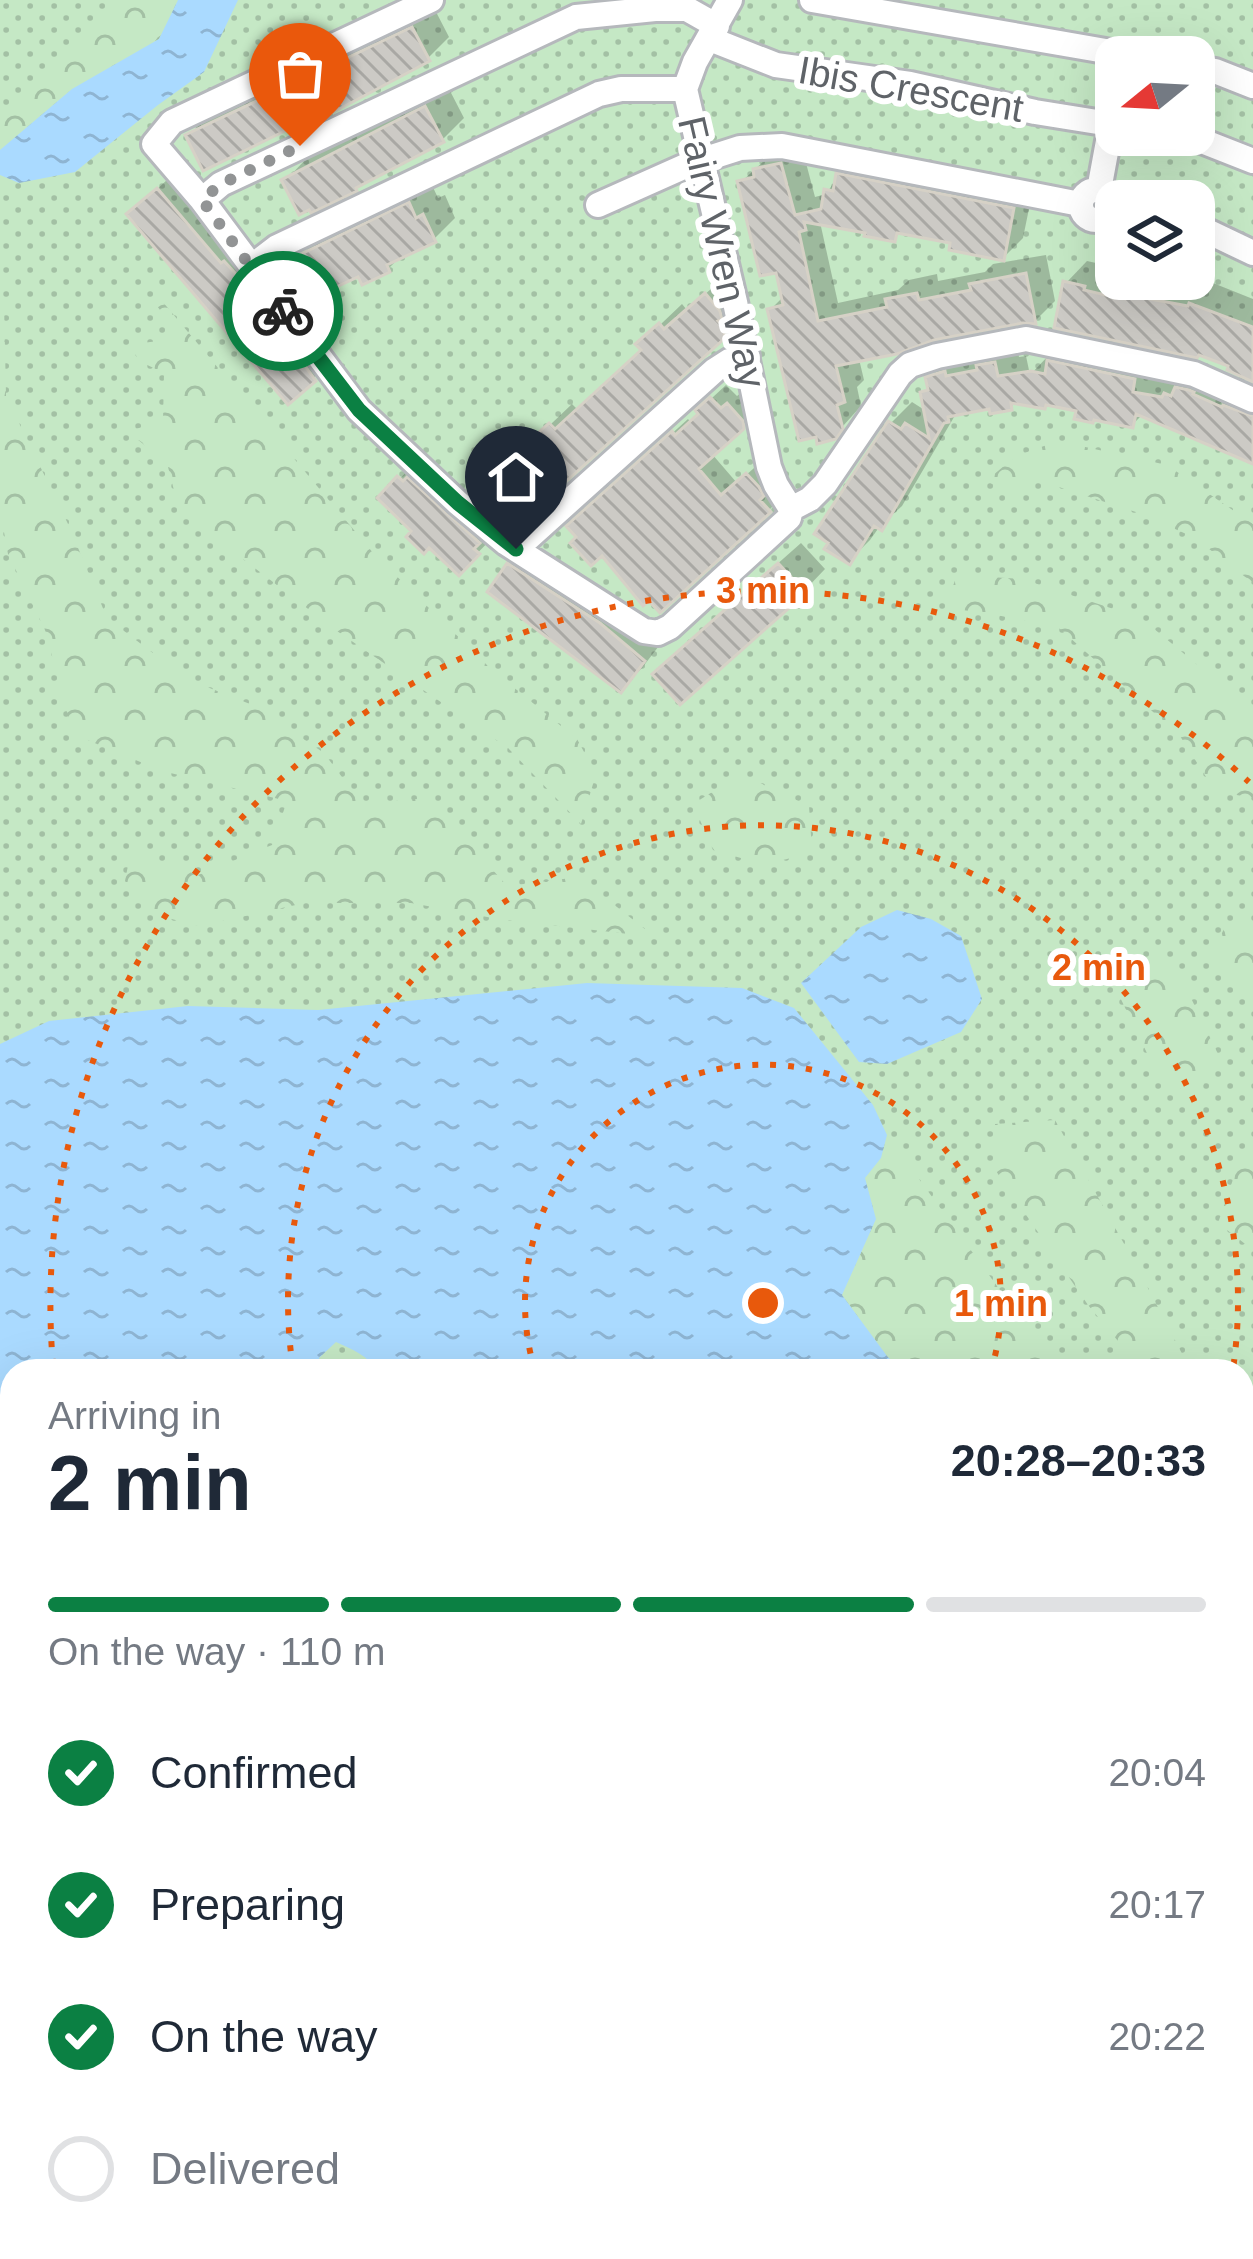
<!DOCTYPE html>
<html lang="en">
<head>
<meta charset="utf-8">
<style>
	:root { --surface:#fff; --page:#f6f6f7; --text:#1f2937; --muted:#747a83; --line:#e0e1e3; --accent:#0b8043 }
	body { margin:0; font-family:Arial,sans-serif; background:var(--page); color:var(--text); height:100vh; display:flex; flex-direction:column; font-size:45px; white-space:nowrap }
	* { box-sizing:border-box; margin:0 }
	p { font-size:39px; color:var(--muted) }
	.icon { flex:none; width:66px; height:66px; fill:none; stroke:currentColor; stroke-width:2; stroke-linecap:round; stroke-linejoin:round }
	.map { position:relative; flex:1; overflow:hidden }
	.details { position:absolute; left:0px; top:1359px; width:1254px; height:900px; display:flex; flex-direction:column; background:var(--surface); border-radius:36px 36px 0 0; box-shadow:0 12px 48px #0002 }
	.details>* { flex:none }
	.needle { width:78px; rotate:252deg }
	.fabs { position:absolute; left:1095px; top:36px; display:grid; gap:24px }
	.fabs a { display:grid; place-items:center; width:120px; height:120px; border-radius:24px; background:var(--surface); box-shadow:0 12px 48px #0002; font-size:60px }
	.pin { position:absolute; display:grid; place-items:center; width:102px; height:102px; color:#fff; margin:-123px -51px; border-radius:50% 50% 50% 0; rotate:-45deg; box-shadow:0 0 12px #0007 }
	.pin .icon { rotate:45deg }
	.courier { position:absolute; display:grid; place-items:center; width:120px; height:120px; margin:-60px; border:9px solid #0b8043; border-radius:50%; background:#fff; color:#222; box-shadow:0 3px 15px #0007 }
	.overview em { font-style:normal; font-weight:800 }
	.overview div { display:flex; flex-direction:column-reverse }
	.overview { display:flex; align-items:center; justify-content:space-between; height:204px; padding:0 48px }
	h1 { font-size:78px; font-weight:800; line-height:90px }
	.bar { display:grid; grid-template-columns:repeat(4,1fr); gap:18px 12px; align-content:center; height:144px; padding:0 48px }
	.bar i { height:15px; border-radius:9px; background:var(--line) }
	.bar .active { background:var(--accent) }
	.bar p { grid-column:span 4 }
	ol { padding:0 48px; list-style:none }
	li { display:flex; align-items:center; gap:36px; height:132px }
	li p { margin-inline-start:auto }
	li .icon { padding:12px; border-radius:50%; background:var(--accent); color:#fff; stroke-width:4 }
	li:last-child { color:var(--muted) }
	li i { width:66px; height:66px; border:6px solid var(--line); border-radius:50% }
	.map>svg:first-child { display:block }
	.grass { fill:url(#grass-dots); fill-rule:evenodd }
	.forest { fill:url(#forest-crowns) }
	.water { fill:url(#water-ripples) }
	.shadow { fill:#0003 }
	.building { fill:url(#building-back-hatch); stroke:#d6d1c6; stroke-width:3 }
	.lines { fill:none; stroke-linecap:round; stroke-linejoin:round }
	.minor-casing { stroke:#b5b8bc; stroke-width:30 }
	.highway-casing { stroke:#f9ab00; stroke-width:42 }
	.minor { stroke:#fff; stroke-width:24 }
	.highway { stroke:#fde293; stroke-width:36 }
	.done { stroke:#929495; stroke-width:12; stroke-dasharray:0 21.6 }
	.route { stroke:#0b8043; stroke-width:15 }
	.ring { fill:none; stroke:#e8590c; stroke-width:6; stroke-dasharray:6 12 }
	.labels { text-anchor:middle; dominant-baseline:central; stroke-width:12; stroke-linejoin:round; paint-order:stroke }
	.street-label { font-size:39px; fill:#5f6368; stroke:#fff }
	.centre { fill:#e8590c; stroke:#fff; stroke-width:6 }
	.ring-label { font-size:36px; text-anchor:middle; font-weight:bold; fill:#e8590c; stroke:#fff; stroke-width:12; stroke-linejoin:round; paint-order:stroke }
</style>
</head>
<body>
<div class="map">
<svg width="1253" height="2259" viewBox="0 0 1253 2259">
	<defs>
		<pattern id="grass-dots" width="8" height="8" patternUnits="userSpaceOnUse" patternTransform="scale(3)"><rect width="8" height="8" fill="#c5e8c5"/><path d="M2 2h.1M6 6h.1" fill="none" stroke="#a3c0a4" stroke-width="1.8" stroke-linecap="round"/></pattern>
		<pattern id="forest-crowns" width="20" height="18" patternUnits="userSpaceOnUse" patternTransform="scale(3)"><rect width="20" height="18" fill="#c5e8c5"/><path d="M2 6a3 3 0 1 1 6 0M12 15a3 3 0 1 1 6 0" fill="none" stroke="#a3c0a4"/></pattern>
		<pattern id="water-ripples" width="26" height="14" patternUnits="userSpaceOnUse" patternTransform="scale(3)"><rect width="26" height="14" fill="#aadaff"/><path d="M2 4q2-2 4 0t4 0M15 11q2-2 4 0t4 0" fill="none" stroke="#8eb4d2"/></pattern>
		<pattern id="building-back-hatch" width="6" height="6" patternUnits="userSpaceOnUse" patternTransform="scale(3)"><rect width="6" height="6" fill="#cccac5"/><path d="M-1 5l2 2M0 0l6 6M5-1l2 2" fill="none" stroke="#a9a8a4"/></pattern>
	</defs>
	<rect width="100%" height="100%" fill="#f1efe8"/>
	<!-- grass -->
	<path class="grass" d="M0 0H1253V2116L1242 2120V1371H12V1943L0 1942ZM1116 57H1194V135H1116ZM1116 201H1194V279H1116Z"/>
	<!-- forest -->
	<path class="forest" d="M120 0H178L159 39 72 89 0 150V114L42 78Z
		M157 295 374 554 490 668 577 739 596 774 581 824 508 748 337 631 179 510 167 463 127 431 163 422 164 373 141 362 128 345 180 338 155 303Z
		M0 302 4 303 6 396 69 526 107 618 187 679 255 706 324 753 362 804 429 798 507 886 579 877 655 937 498 919 411 903H305L199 926 152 914 125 881 131 850 198 875 272 845 287 801 162 771 73 734 45 630 8 554 0 510Z
		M1058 441 1167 465 1253 524V583L1195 538 1142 514 1031 478 1013 493 986 481 1016 456Z
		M957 575 1022 579 1141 618 1253 711V798L1215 791 1180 736 1059 628 987 613 945 608Z
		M741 774 809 806 812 851C767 868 757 863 713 850L693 804Z
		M1228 921 1253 929V1007L1212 953Z
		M1166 956 1190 996 1218 1054 1197 1098 1158 1076 1117 991Z
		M1055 1120 1137 1267 1191 1371H1143L1088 1305 996 1171 995 1124Z
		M887 1135 1013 1308 1070 1371H902L887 1356 842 1295 876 1219 865 1178 881 1158Z
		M1253 1154V1250L1218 1223 1239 1162Z
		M53 2247H868L822 2259H39Z"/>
	<!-- water -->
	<path class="water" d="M178 0H238L204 72 158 105 75 172 19 183 0 175V150L72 89 159 39Z
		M897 910 931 919 961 936 982 999 961 1032 887 1064 859 1062 801 983 861 927Z
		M587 983 742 988 794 1008 873 1105 887 1135 881 1158 865 1178 876 1219 842 1295 887 1356 902 1371H378C368 1356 352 1349 336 1342L319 1358 321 1371H12V1606L0 1572V1044L49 1021 188 1006 318 1010Z
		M1242 1580 1253 1581V1774L1248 1784 1242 1787Z
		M0 1945 12 1946V2240L0 2246Z"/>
	<!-- shadow -->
	<path class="shadow" d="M434 8 449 37 428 58 189 135 211 114Z
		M448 87 464 118 442 140 285 181 306 159Z
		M801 144 815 197 826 194 839 175 859 155 1033 189 1023 238 1003 258 953 241 902 231 894 239 820 222 838 303 898 290 909 280 937 274 938 281 985 272 993 264 1046 255 1055 301 1035 321 933 337 859 359 864 380 857 387 861 406 834 436 770 310 784 296 778 269 741 182 776 150Z
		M180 168 256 252 276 277 273 280 302 311 336 357 289 401 130 214Z
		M431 183 438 198 445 195 455 218 434 239 404 253 388 269 360 273 305 267 300 256 322 235Z
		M1087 261 1105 265 1104 270 1116 272V279H1173L1210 286 1213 283 1253 299V368L1232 364 1066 283Z
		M728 274 746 313 723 335 543 484 535 448 530 444 572 404 578 410 644 349 640 344 682 304 687 310Z
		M1016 342 1019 357 1026 356 1030 375 1049 355 1253 395V460L1143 414 1132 425 1079 409 1029 388 1011 407 957 412 902 506 880 526 870 540 849 561 832 542 818 533 891 423 912 402 923 409 926 406 923 393 930 386 929 378 950 357Z
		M726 385 737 396 743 391 757 411 712 454 737 483 762 461 783 496 769 510 585 512 688 419 691 423 702 414 699 410Z
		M421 457 426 462 430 458 499 520 493 526 499 531 459 572 381 498Z
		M801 543 825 569 804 591 677 653Z
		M531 544 621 602 665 638 642 668 621 689 510 565Z"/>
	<!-- building -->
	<path class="building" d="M412 27 430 61 326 116 295 131 293 127 203 171 185 135Z
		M425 106 444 142 356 188 357 191 311 213 309 210 299 215 281 180Z
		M781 163 795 215 821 209 824 189 833 191 836 173 1014 208 1004 261 949 250 950 243 897 233 895 242 864 236 865 233 804 222 806 230 799 232 818 321 887 307 885 299 917 293 919 300 971 290 969 284 1026 273 1036 324 1023 323 934 340 897 354 836 366 845 402 837 405 843 429 836 439 817 444 816 437 799 441 767 309 783 305 776 273 760 276 737 181 754 177 753 169Z
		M157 188 221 263 224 261 235 273 256 300 254 303 281 333 316 381 288 405 126 214Z
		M409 202 416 218 423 214 436 242 387 265 390 272 362 285 358 277 308 300 296 272 303 269 297 256Z
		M1063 281 1085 286 1084 290 1114 297 1116 289 1134 292V296L1188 306 1189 303 1253 327V382L1227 370 1228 366 1199 355 1197 358 1054 328Z
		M705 293 720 311 722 319 718 321 723 326 725 338 551 495 542 488 522 510 517 504 511 509 490 486 532 450 526 444 549 423 555 429 641 350 635 344 659 323 664 329Z
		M1047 360 1135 379 1133 392 1162 397 1164 393 1171 396 1175 387 1189 390 1194 392 1193 394 1222 407 1223 405 1253 416V464L1136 414 1133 428 1094 420 1093 423 1074 419 1076 411 1046 405 1045 409 1011 403 1012 410 990 414 989 409 948 417 949 422 944 423 882 531 874 526 850 565 824 549 828 543 814 534 888 421 901 429 905 423 929 438 920 392 928 390 925 377 945 371 946 376 977 370 976 365 995 362 998 376 1031 371 1045 374Z
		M710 397 721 408 727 403 743 421 744 429 699 469 721 495 746 473 759 487 764 496 760 500 771 512 660 613 649 601 643 606 602 556 591 566 570 543 576 537 566 526 672 431 675 435 698 414 695 410Z
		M397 476 403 481 407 477 480 543 474 549 480 554 459 576 429 548 424 554 406 537 411 531 377 498Z
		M507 563 600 623 645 661 621 693 487 592Z
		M778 563 806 593 680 705 652 674Z"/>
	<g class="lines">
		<!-- minor casing -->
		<g class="minor-casing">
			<path id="minor" d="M431 0 172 122 154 144 202 200 359 410 458 503 506 543 644 631 658 633 670 627 789 518 791 509 810 499 825 484 900 374 910 365 937 356 1026 339 1194 374 1253 400
				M730 0 695 62 685 89 735 302 769 467 776 485 791 509
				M812 0 1140 57
				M710 39 776 65 910 84 1035 112 1116 125
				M1194 67 1215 71 1253 86
				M1173 135 1197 139 1253 161
				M1081 205a15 15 0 1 1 30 0a15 15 0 1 1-30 0Z
				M1099 190 1116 98
				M202 200 221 184 576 17 655 9H687L717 26
				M598 205 690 164 740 148 782 146 1080 204
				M1194 228 1207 231 1253 253
				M251 267 277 247 599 94 621 89H685
				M516 549 715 370 729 361 747 356"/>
		</g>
		<!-- highway casing -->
		<g class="highway-casing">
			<path id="highway" d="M1242 2166 1253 2163
				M1242 2218 1253 2215
				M926 2259 969 2247
				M1103 2259 1143 2247"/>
		</g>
		<!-- minor -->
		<use href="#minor" class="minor"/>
		<!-- highway -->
		<use href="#highway" class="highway"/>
	</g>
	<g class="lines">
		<!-- done -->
		<path class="done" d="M283 311 202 200 221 184 300 146"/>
		<!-- route -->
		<path class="route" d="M283 311 359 410 458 503 516 549"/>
	</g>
	<!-- distance rings -->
	<g class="ring">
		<path d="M535 1371A238 238 0 1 1 991 1371"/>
		<path d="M293 1369A475 475 0 1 1 1233 1369"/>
		<path d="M53 1365A713 713 0 0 1 1249 782"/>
	</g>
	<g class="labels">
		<!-- street labels -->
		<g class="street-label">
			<text transform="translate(911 89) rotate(10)">Ibis Crescent</text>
			<text transform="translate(722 252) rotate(77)">Fairy Wren Way</text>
		</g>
	</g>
	<circle cx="763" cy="1303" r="18" class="centre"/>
	<g class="ring-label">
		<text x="763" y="603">3 min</text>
		<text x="1099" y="980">2 min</text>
		<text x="1001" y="1316">1 min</text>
	</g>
</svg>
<div class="fabs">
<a><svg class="needle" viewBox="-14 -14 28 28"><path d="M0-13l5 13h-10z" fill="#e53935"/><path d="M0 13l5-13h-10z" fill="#747a83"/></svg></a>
<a><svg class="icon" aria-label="layers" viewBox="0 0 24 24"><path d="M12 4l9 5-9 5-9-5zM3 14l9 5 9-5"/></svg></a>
</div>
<div class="pin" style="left:300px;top:146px;background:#ea580c"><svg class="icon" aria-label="bag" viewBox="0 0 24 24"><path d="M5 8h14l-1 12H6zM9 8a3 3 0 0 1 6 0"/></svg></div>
<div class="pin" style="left:516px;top:549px;background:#1f2937"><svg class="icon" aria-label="home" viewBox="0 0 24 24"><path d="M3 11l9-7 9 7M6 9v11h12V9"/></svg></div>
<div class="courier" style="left:283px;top:311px"><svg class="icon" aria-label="bike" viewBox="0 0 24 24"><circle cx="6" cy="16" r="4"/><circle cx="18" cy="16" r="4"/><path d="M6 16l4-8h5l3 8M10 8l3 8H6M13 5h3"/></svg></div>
<section class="details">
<div class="overview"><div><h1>2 min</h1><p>Arriving in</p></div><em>20:28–20:33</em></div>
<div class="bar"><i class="active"></i><i class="active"></i><i class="active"></i><i></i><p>On the way · 110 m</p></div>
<ol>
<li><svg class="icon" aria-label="check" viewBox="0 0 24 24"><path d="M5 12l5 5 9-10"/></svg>Confirmed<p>20:04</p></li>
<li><svg class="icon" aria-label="check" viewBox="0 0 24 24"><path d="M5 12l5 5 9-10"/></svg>Preparing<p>20:17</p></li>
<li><svg class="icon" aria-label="check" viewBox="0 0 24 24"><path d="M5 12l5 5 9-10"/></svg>On the way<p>20:22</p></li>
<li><i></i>Delivered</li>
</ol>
</section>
</div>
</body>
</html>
